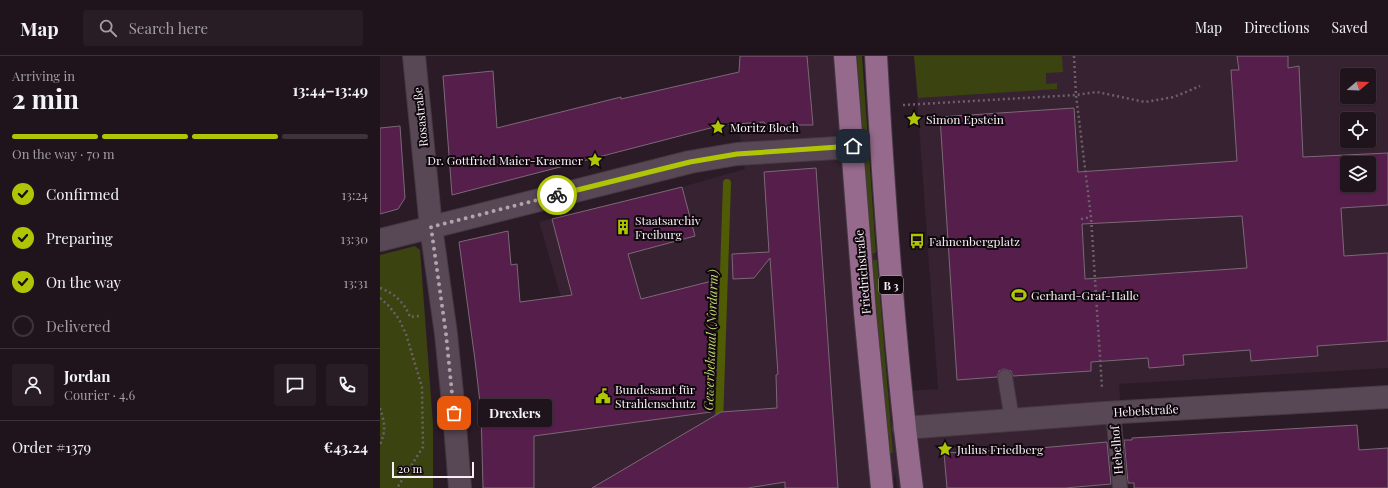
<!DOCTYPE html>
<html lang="en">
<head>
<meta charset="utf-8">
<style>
	:root { --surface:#20141c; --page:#281d25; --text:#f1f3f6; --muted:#a29ea3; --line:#3d333b; --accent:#afc506 }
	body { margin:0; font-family:"Playfair Display",serif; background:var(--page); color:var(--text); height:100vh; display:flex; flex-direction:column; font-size:15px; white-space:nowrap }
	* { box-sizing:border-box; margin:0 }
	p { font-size:13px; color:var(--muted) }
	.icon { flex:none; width:22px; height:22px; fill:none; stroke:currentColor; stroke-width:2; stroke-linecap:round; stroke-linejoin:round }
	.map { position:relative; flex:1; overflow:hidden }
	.drawer { display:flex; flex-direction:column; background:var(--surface); width:380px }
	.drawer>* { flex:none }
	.needle { width:26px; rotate:71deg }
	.tools { position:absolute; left:960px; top:12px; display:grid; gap:8px }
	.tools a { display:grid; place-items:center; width:36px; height:36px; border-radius:4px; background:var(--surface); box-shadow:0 1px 3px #0004,0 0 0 1px var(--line); font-size:20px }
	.scale { position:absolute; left:12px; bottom:10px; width:82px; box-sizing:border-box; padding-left:4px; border:2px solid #f9eef6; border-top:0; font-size:11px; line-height:14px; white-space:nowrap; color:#f9eef6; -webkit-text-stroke:3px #0f080d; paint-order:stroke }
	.pin { position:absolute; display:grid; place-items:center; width:34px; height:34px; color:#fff; margin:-17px; border-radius:8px; box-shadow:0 2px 6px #0006 }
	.courier { position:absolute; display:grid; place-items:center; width:40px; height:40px; margin:-20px; border:3px solid #afc506; border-radius:50%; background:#fff; color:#222; box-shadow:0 1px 5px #0007 }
	.bubble { position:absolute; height:28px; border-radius:4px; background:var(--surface); box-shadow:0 1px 3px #0004,0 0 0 1px var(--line); font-size:13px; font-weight:700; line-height:28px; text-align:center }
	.headline em { font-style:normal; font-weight:700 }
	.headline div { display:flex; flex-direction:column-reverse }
	.headline { display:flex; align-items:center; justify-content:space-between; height:68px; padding:0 12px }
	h1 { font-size:26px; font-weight:700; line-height:30px }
	.bar { display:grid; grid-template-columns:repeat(4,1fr); gap:6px 4px; align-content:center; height:48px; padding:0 12px }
	.bar i { height:5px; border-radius:3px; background:var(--line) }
	.bar .current { background:var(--accent) }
	.bar p { grid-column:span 4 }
	.line { display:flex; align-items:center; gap:10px; padding:0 12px; border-top:1px solid var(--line) }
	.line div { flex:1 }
	.round { display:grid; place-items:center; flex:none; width:42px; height:42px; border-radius:4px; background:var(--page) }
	ol { padding:0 12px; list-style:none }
	li { display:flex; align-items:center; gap:12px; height:44px }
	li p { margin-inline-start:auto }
	li .icon { padding:4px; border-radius:50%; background:var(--accent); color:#111; stroke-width:4 }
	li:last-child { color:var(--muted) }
	li i { width:22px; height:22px; border:2px solid var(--line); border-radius:50% }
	header { display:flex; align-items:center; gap:24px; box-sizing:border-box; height:56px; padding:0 20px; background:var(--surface); border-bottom:1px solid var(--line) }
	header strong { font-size:19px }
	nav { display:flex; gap:22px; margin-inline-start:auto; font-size:14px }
	.search { width:280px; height:36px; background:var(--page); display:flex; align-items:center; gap:10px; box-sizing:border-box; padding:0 14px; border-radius:4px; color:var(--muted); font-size:15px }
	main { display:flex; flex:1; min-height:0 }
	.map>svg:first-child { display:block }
	.built { fill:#362231; fill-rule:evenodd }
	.green { fill:#3b4310 }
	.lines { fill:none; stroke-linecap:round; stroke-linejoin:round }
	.stream { stroke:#505b05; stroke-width:8 }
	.building { fill:#551e4b; stroke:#7b6976; fill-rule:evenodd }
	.service-casing { stroke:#453942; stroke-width:16 }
	.minor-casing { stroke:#453942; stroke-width:24 }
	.primary-casing { stroke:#453942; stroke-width:24 }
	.path { stroke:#6e606a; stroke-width:2.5; stroke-dasharray:2 3; stroke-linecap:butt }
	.service { stroke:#584754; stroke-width:14 }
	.minor { stroke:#584754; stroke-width:22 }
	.primary { stroke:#966a8c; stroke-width:22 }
	.done { stroke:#b1a4ad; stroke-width:4; stroke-dasharray:0 7.2 }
	.route { stroke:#afc506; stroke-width:5 }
	.labels { text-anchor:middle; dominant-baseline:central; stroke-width:4; stroke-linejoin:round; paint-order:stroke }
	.shield { fill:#0f080d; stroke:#b3a9b0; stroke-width:1 }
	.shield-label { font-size:11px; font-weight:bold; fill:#f9eef6 }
	.street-label { font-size:12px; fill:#f9eef6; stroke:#0f080d }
	.poi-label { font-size:12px; fill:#f9eef6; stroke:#0f080d; text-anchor:start }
	.water-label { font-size:13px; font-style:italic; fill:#c3d56e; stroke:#0f080d }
</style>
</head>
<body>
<header>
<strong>Map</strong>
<div class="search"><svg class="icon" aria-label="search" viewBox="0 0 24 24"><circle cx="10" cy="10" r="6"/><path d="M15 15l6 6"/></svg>Search here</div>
<nav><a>Map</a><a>Directions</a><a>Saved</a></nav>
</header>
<main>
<section class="drawer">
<div class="headline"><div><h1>2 min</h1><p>Arriving in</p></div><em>13:44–13:49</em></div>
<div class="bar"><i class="current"></i><i class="current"></i><i class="current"></i><i></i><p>On the way · 70 m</p></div>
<ol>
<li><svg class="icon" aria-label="check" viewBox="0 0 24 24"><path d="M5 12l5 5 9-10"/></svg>Confirmed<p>13:24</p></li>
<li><svg class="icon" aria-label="check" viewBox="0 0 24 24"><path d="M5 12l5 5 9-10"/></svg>Preparing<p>13:30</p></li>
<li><svg class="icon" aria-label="check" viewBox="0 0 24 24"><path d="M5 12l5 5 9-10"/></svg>On the way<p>13:31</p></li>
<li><i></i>Delivered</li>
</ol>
<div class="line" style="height:72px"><a class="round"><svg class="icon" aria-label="person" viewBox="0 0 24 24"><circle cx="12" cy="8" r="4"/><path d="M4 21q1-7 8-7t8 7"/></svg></a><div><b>Jordan</b><p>Courier · 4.6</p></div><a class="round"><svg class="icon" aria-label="chat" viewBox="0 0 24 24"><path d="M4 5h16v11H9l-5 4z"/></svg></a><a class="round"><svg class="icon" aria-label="phone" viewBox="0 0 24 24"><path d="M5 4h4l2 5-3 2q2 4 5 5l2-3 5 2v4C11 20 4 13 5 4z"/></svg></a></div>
<div class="line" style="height:52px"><div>Order #1379</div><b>€43.24</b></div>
</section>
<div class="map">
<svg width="1008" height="432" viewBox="0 0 1008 432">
	<rect width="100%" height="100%" fill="#2a1b26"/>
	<!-- built -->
	<path class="built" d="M360 0H477L491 197 496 198 497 204H492L513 397 508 336 558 333 534 0H1008V312L739 328 747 432H517L515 416 512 432H154L153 387 148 297 181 241 159 166 302 131 365 113 358 68ZM967 19H989V41H967ZM967 63H989V85H967ZM967 107H989V129H967Z"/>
	<!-- green -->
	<path class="green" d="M477 0H482L496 197 491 198Z
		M534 0H682L683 16 666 17V28L677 27V33L538 42Z
		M35 190 40 194 53 369V432H0V199Z
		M491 204H497L513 397 507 398Z"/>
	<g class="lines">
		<!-- stream -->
		<path class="stream" d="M339 368 347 127"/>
	</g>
	<!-- building -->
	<path class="building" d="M360 0H427L433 69H386L384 66 342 69 72 139 63 20 113 15 117 72 241 41V43L359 16Z
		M857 0H908V12L919 10 923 101 1008 97V149L961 152 964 200 1008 197V285L937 290 938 300 871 305 870 294 803 299 804 309 769 312 768 302 711 306V315L633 320 631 315 624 313 619 315 617 321 577 324 560 61 694 52 698 116 857 105 851 14H859ZM967 107H989V129H967ZM862 160 867 212 705 223 702 168Z
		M20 70 25 142 18 153 0 158V72Z
		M436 112 458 432H405V426L368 432H212L341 356 397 352 396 319 398 318 390 202 374 222 353 223 352 198 389 196 384 116Z
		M302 131 315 180 248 198 261 243 336 224 331 356 154 380V432H103L101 355 95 304 79 186 128 175 131 209 137 208 140 246 192 239 172 163Z
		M977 369 979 394 1008 392V432H754V427H748L744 384H752V382Z
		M727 386 731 428 685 432H567L564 397 660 392Z"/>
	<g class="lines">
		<!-- service casing -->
		<g class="service-casing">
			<path id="service" d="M625 321 632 363
				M733 356 740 432"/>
		</g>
		<!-- minor casing -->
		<g class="minor-casing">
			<path id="minor" d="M34 0 51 171 66 278 74 357 80 432
				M0 184 310 106 357 98 473 91
				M524 372 724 357 1008 341"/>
		</g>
		<!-- primary casing -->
		<g class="primary-casing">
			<path id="primary" d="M465 0 485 257 502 432
				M496 0C504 144 514 289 532 432"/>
		</g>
		<!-- path -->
		<path class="path" d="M694 0 696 39 711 161 722 332
			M523 49 696 39 717 36 765 46 794 41 820 30
			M701 163 711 161
			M0 232C14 237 25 247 30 261L39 260
			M0 242 9 250 19 263 26 278 42 331 43 391 17 432
			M0 352C5 368 6 374 0 389"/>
		<!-- service -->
		<use href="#service" class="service"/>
		<!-- minor -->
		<use href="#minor" class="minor"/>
		<!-- primary -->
		<use href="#primary" class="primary"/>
	</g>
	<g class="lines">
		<!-- done -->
		<path class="done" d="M74 357 66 278 51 171 177 139"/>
		<!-- route -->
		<path class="route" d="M177 139 310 106 357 98 473 90"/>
	</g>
	<!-- icons -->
	<defs>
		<g id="sight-bare" transform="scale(1.2)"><path d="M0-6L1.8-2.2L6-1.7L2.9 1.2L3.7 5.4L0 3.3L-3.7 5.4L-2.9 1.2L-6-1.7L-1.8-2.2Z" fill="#afc506" stroke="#0f080d" stroke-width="2.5" paint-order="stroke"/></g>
		<g id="building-bare" transform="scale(1.2)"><path d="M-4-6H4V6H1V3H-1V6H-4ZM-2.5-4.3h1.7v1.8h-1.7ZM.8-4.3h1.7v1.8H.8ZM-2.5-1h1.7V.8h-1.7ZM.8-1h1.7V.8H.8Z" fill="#afc506" stroke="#0f080d" stroke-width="2.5" paint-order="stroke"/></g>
		<g id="bus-bare" transform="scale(1.2)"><path d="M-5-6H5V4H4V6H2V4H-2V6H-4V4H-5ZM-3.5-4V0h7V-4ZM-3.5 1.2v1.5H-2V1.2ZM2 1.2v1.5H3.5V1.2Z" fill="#afc506" stroke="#0f080d" stroke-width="2.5" paint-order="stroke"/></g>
		<g id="stadium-bare" transform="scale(1.2)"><path d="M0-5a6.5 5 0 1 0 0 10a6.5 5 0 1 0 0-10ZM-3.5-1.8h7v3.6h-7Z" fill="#afc506" stroke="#0f080d" stroke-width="2.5" paint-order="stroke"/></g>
		<g id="civic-bare" transform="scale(1.2)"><path d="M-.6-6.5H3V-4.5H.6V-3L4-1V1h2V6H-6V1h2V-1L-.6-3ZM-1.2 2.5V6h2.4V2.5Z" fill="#afc506" stroke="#0f080d" stroke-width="2.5" paint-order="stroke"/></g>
	</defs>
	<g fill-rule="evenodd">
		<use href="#sight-bare" x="534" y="63"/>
		<use href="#sight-bare" x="338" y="71"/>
		<use href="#sight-bare" x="215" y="104"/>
		<use href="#building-bare" x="243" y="171"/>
		<use href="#bus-bare" x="537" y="185"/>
		<use href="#stadium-bare" x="639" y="239"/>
		<use href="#civic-bare" x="223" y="340"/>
		<use href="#sight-bare" x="565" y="393"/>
	</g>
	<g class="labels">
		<!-- shield labels -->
		<rect class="shield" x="499" y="220" width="24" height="18" rx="3"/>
		<g class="shield-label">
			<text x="511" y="229">B 3</text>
		</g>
		<!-- street labels -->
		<g class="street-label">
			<text transform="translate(40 61) rotate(-96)">Rosastraße</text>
			<text transform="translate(482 216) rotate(-95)">Friedrichstraße</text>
			<text transform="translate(766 354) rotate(-3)">Hebelstraße</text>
			<text transform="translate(736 394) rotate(-95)">Hebelhof</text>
		</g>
		<!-- poi labels -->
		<g class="poi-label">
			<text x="546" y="63">Simon Epstein</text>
			<text x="350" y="71">Moritz Bloch</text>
			<text x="203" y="104" text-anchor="end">Dr. Gottfried Maier-Kraemer</text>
			<text x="255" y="164">Staatsarchiv<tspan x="255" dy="14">Freiburg</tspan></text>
			<text x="549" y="185">Fahnenbergplatz</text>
			<text x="651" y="239">Gerhard-Graf-Halle</text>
			<text x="235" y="333">Bundesamt für<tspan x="235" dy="14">Strahlenschutz</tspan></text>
			<text x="577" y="393">Julius Friedberg</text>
		</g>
		<!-- water labels -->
		<g class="water-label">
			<text transform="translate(330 284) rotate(-88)">Gewerbekanal (Nordarm)</text>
		</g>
	</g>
</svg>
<div class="tools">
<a><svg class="needle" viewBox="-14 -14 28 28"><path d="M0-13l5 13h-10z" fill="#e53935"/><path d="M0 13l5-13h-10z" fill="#a29ea3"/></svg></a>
<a><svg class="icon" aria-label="locate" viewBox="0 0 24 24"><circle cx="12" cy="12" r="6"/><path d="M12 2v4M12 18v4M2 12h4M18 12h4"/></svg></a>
<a><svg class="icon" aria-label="layers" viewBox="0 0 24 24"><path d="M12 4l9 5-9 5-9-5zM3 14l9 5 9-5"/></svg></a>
</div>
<div class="scale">20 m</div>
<div class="pin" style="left:74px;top:357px;background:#ea580c"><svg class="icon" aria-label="bag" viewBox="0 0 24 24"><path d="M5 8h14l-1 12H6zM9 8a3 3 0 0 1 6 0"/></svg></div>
<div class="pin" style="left:473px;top:90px;background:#1f2937"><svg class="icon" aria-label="home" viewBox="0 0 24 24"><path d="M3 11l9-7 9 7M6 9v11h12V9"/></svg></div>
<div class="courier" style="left:177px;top:139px"><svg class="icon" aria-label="bike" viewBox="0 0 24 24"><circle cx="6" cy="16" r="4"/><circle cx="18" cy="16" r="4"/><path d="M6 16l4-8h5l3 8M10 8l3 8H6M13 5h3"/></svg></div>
<div class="bubble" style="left:98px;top:343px;width:74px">Drexlers</div>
</div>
</main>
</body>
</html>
